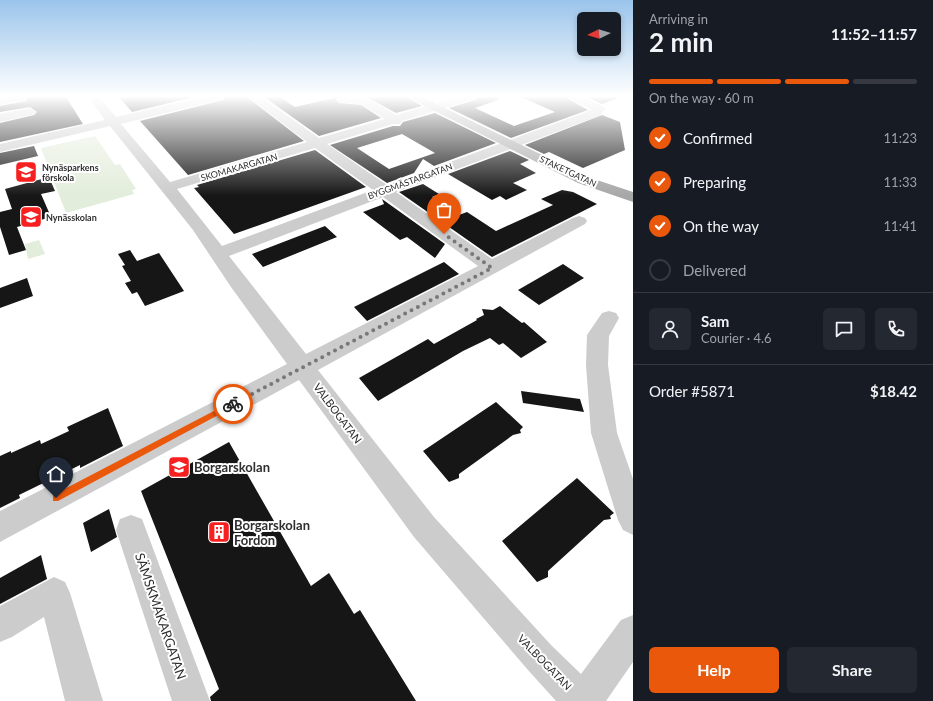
<!DOCTYPE html>
<html lang="en">
<head>
<meta charset="utf-8">
<style>
	:root { --surface:#171b24; --page:#242831; --text:#f1f3f6; --muted:#9ea1a6; --line:#363941; --accent:#ea580c }
	body { margin:0; font-family:Lato,sans-serif; background:var(--page); color:var(--text); height:100vh; display:flex; flex-direction:column; font-size:15px; white-space:nowrap }
	* { box-sizing:border-box; margin:0 }
	p { font-size:13px; color:var(--muted) }
	.icon { flex:none; width:22px; height:22px; fill:none; stroke:currentColor; stroke-width:2; stroke-linecap:round; stroke-linejoin:round }
	.map { position:relative; flex:1; overflow:hidden }
	.details { display:flex; flex-direction:column; background:var(--surface); width:300px }
	.details>* { flex:none }
	.needle { width:26px; rotate:265deg }
	.controls { position:absolute; left:577px; top:12px; display:grid; gap:8px }
	.controls a { display:grid; place-items:center; width:44px; height:44px; border-radius:6px; background:var(--surface); box-shadow:0 2px 6px #0003; font-size:20px }
	.pin { position:absolute; display:grid; place-items:center; width:34px; height:34px; color:#fff; margin:-41px -17px; border-radius:50% 50% 50% 0; rotate:-45deg; box-shadow:0 0 4px #0007 }
	.pin .icon { rotate:45deg }
	.courier { position:absolute; display:grid; place-items:center; width:40px; height:40px; margin:-20px; border:3px solid #ea580c; border-radius:50%; background:#fff; color:#222; box-shadow:0 1px 5px #0007 }
	.headline em { font-style:normal; font-weight:700 }
	.headline div { display:flex; flex-direction:column-reverse }
	.headline { display:flex; align-items:center; justify-content:space-between; height:68px; padding:0 16px }
	h1 { font-size:26px; font-weight:700; line-height:30px }
	.bar { display:grid; grid-template-columns:repeat(4,1fr); gap:6px 4px; align-content:center; height:48px; padding:0 16px }
	.bar i { height:5px; border-radius:3px; background:var(--line) }
	.bar .current { background:var(--accent) }
	.bar p { grid-column:span 4 }
	.line { display:flex; align-items:center; gap:10px; padding:0 16px; border-top:1px solid var(--line) }
	.line div { flex:1 }
	.round { display:grid; place-items:center; flex:none; width:42px; height:42px; border-radius:6px; background:var(--page) }
	ol { padding:0 16px; list-style:none }
	li { display:flex; align-items:center; gap:12px; height:44px }
	li p { margin-inline-start:auto }
	li .icon { padding:4px; border-radius:50%; background:var(--accent); color:#fff; stroke-width:4 }
	li:last-child { color:var(--muted) }
	li i { width:22px; height:22px; border:2px solid var(--line); border-radius:50% }
	.action { display:flex; gap:8px; margin-top:auto; padding:8px 16px }
	.action a { flex:1; height:46px; border-radius:6px; background:var(--accent); color:#fff; font-size:16px; font-weight:700; line-height:46px; text-align:center }
	.action a+a { background:var(--page); color:var(--text) }
	main { display:flex; flex:1; min-height:0 }
	.map>svg:first-child { display:block }
	.green { fill:#e3eddb }
	.building { fill:#161616; fill-rule:evenodd }
	.lines { fill:none; stroke-linecap:round; stroke-linejoin:round }
	.minor { fill:#ccc; fill-rule:evenodd }
	.major { fill:#a7a7a7; fill-rule:evenodd }
	.route { fill:#ea580c }
	.done { stroke:#787878; stroke-width:4; stroke-dasharray:0 7.2 }
	.labels { text-anchor:middle; dominant-baseline:central; stroke-width:4; stroke-linejoin:round; paint-order:stroke }
	.far-poi-label { font-size:9px; font-weight:bold; fill:#2f2f2f; stroke:#fff; text-anchor:start }
	.far-street-label { font-size:9px; fill:#2f2f2f; stroke:#fff }
	.street-label { font-size:11px; fill:#2f2f2f; stroke:#fff }
	.near-poi-label { font-size:13px; font-weight:bold; fill:#2f2f2f; stroke:#fff; text-anchor:start }
	.near-street-label { font-size:13px; fill:#2f2f2f; stroke:#fff }
</style>
</head>
<body>
<main>
<div class="map">
<svg width="633" height="701" viewBox="0 0 633 701">
	<rect width="100%" height="100%" fill="#fff"/>
	<!-- green -->
	<path class="green" d="M95 136 115 165 120 164 136 189 132 190 134 194 66 213 41 148Z
		M39 240 45 254 28 259 25 244Z"/>
	<!-- building -->
	<path class="building" d="M29 97H66L83 124 0 142V123L34 115 37 112 30 107 0 112V106L26 101Z
		M119 97H194L132 112Z
		M225 97H247L304 141 188 175 140 121 223 100Z
		M264 97H280L295 107 338 97 336 100 339 103 361 105 381 118 319 136Z
		M367 97H406L422 106 396 113Z
		M477 97H498V100L475 108 514 126 555 112 521 97H565L588 110 511 138 449 108 475 100Z
		M587 97H616V99L602 104Z
		M435 113 496 143 434 166 423 159 414 173 387 183 330 145 393 126H400L403 122ZM402 134 435 153 389 169 357 148Z
		M602 115 620 122 625 150 583 168 549 152 544 154 525 145Z
		M34 146 38 156 0 165V153Z
		M315 150 366 187 234 234 194 188 199 187 197 185Z
		M510 151 529 160 520 164 536 173 513 183 527 190 506 200 500 196 492 200 448 174Z
		M49 177 55 191 41 194 51 217 17 227 26 250 9 255 0 227V212L12 209 5 189Z
		M423 184 439 194 432 197 459 215 467 212 496 231 553 205 541 199 562 190 573 192 597 204 492 257 399 192Z
		M382 199 445 244 435 258 407 237 400 240 363 212 384 204Z
		M325 226 337 237 263 267 252 254Z
		M130 250 137 261 159 253 184 291 145 306 137 292 132 294 125 283 131 281 122 266 125 265 118 254Z
		M444 262 459 274 367 321 354 307Z
		M563 264 584 278 539 305 518 290Z
		M27 278 33 296 0 308V288Z
		M500 306 522 323 524 322 547 342 521 358 503 343 499 345 490 338 463 351 378 401 359 378 428 339 434 344 477 320 476 319 484 315 482 309 493 310Z
		M521 391 580 399 584 412 523 403Z
		M496 402 523 427 520 430 521 433 513 435 459 474V478L449 482 423 451Z
		M108 408 123 446 80 468V465L19 495 20 498 0 508V456L11 451V453L40 440 41 444 69 431 67 427Z
		M229 442 311 586 329 573 354 614 360 610 416 701H211L210 697 219 689 141 491Z
		M577 478 614 513 610 516 611 519 604 520 548 571V577L537 582 502 541Z
		M109 509 117 537 91 552 83 523Z
		M41 555 47 579 0 604V578Z"/>
	<g class="lines">
		<!-- minor -->
		<path class="minor" d="M6 97H27L28 98 26 100 0 105V99Z
			M88 97H99L116 117 203 97H224L223 99 121 124 170 182 307 142 248 97H261L319 138 385 119 361 104 340 102 338 100 340 98 369 99 396 115 458 97H476L475 99 402 121 400 124H393L327 144 387 185 592 110 566 97H582L604 107 606 109 599 116 396 192 492 259 573 218 579 216 585 218 587 221 585 224 318 370 434 517 552 646 581 674 621 620 633 615V662L606 701H556L528 670 414 537 299 380 0 542V511L287 364 231 287 193 230 110 126 0 152V144L105 120ZM315 148 373 190 222 246 177 189ZM383 197 478 266 306 354 229 256Z
			M30 108 36 112 34 114 0 122V114Z
			M609 311 616 313 619 318 609 336 608 365 617 433 633 479V535L623 530 618 520 591 433 586 365 587 335 602 313Z
			M131 515 142 519 210 701H172L116 530 120 519Z
			M54 577 65 582 70 593 103 701H65L44 617 12 637 0 642V606Z"/>
		<!-- major -->
		<path class="major" d="M407 97H422L588 177 633 192V202L578 183Z"/>
	</g>
	<!-- sky -->
	<linearGradient id="sky" x2="0" y2="1"><stop stop-color="#9ac4eb"/><stop offset="0.49" stop-color="#fff"/><stop offset="1" stop-color="#fff" stop-opacity="0"/></linearGradient>
	<rect width="633" height="196" fill="url(#sky)"/>
	<!-- route -->
	<path class="route" d="M233 401H235V406L58 501H53V495Z"/>
	<g class="lines">
		<!-- done -->
		<path class="done" d="M233 404 492 268 444 234"/>
	</g>
	<!-- icons -->
	<defs>
		<g id="school-square" transform="scale(1.15)"><rect x="-9" y="-9" width="18" height="18" rx="4" fill="#f62021" stroke="#fff"/><path d="M0-5L7-2L0 1L-7-2ZM-4 1L0 2.5L4 1V4Q0 6-4 4Z" fill="#fff"/></g>
		<g id="building-square" transform="scale(1.15)"><rect x="-9" y="-9" width="18" height="18" rx="4" fill="#f62021" stroke="#fff"/><path d="M-4-6H4V6H1V3H-1V6H-4ZM-2.5-4.3h1.7v1.8h-1.7ZM.8-4.3h1.7v1.8H.8ZM-2.5-1h1.7V.8h-1.7ZM.8-1h1.7V.8H.8Z" fill="#fff"/></g>
	</defs>
	<g fill-rule="evenodd">
		<use href="#school-square" x="26" y="172"/>
		<use href="#school-square" x="31" y="217"/>
		<use href="#school-square" x="179" y="467"/>
		<use href="#building-square" x="219" y="532"/>
	</g>
	<g class="labels">
		<!-- far-poi labels -->
		<g class="far-poi-label">
			<text x="42" y="167">Nynäsparkens<tspan x="42" dy="10">förskola</tspan></text>
			<text x="46" y="217">Nynässkolan</text>
		</g>
		<!-- far-street labels -->
		<g class="far-street-label">
			<text transform="translate(239 167) rotate(-16)">SKOMAKARGATAN</text>
			<text transform="translate(568 171) rotate(25)">STAKETGATAN</text>
			<text transform="translate(410 181) rotate(-20)">BYGGMÄSTARGATAN</text>
		</g>
		<!-- street labels -->
		<g class="street-label">
			<text transform="translate(338 413) rotate(53)">VALBOGATAN</text>
			<text transform="translate(545 662) rotate(46)">VALBOGATAN</text>
		</g>
		<!-- near-poi labels -->
		<g class="near-poi-label">
			<text x="194" y="467">Borgarskolan</text>
			<text x="234" y="525">Borgarskolan<tspan x="234" dy="15">Fordon</tspan></text>
		</g>
		<!-- near-street labels -->
		<g class="near-street-label">
			<text transform="translate(161 616) rotate(71)">SÄMSKMAKARGATAN</text>
		</g>
	</g>
</svg>
<div class="controls">
<a><svg class="needle" viewBox="-14 -14 28 28"><path d="M0-13l5 13h-10z" fill="#e53935"/><path d="M0 13l5-13h-10z" fill="#9ea1a6"/></svg></a>
</div>
<div class="pin" style="left:444px;top:234px;background:#ea580c"><svg class="icon" aria-label="bag" viewBox="0 0 24 24"><path d="M5 8h14l-1 12H6zM9 8a3 3 0 0 1 6 0"/></svg></div>
<div class="pin" style="left:56px;top:498px;background:#1f2937"><svg class="icon" aria-label="home" viewBox="0 0 24 24"><path d="M3 11l9-7 9 7M6 9v11h12V9"/></svg></div>
<div class="courier" style="left:233px;top:404px"><svg class="icon" aria-label="bike" viewBox="0 0 24 24"><circle cx="6" cy="16" r="4"/><circle cx="18" cy="16" r="4"/><path d="M6 16l4-8h5l3 8M10 8l3 8H6M13 5h3"/></svg></div>
</div>
<section class="details">
<div class="headline"><div><h1>2 min</h1><p>Arriving in</p></div><em>11:52–11:57</em></div>
<div class="bar"><i class="current"></i><i class="current"></i><i class="current"></i><i></i><p>On the way · 60 m</p></div>
<ol>
<li><svg class="icon" aria-label="check" viewBox="0 0 24 24"><path d="M5 12l5 5 9-10"/></svg>Confirmed<p>11:23</p></li>
<li><svg class="icon" aria-label="check" viewBox="0 0 24 24"><path d="M5 12l5 5 9-10"/></svg>Preparing<p>11:33</p></li>
<li><svg class="icon" aria-label="check" viewBox="0 0 24 24"><path d="M5 12l5 5 9-10"/></svg>On the way<p>11:41</p></li>
<li><i></i>Delivered</li>
</ol>
<div class="line" style="height:72px"><a class="round"><svg class="icon" aria-label="person" viewBox="0 0 24 24"><circle cx="12" cy="8" r="4"/><path d="M4 21q1-7 8-7t8 7"/></svg></a><div><b>Sam</b><p>Courier · 4.6</p></div><a class="round"><svg class="icon" aria-label="chat" viewBox="0 0 24 24"><path d="M4 5h16v11H9l-5 4z"/></svg></a><a class="round"><svg class="icon" aria-label="phone" viewBox="0 0 24 24"><path d="M5 4h4l2 5-3 2q2 4 5 5l2-3 5 2v4C11 20 4 13 5 4z"/></svg></a></div>
<div class="line" style="height:52px"><div>Order #5871</div><b>$18.42</b></div>
<div class="action"><a>Help</a><a>Share</a></div>
</section>
</main>
</body>
</html>
